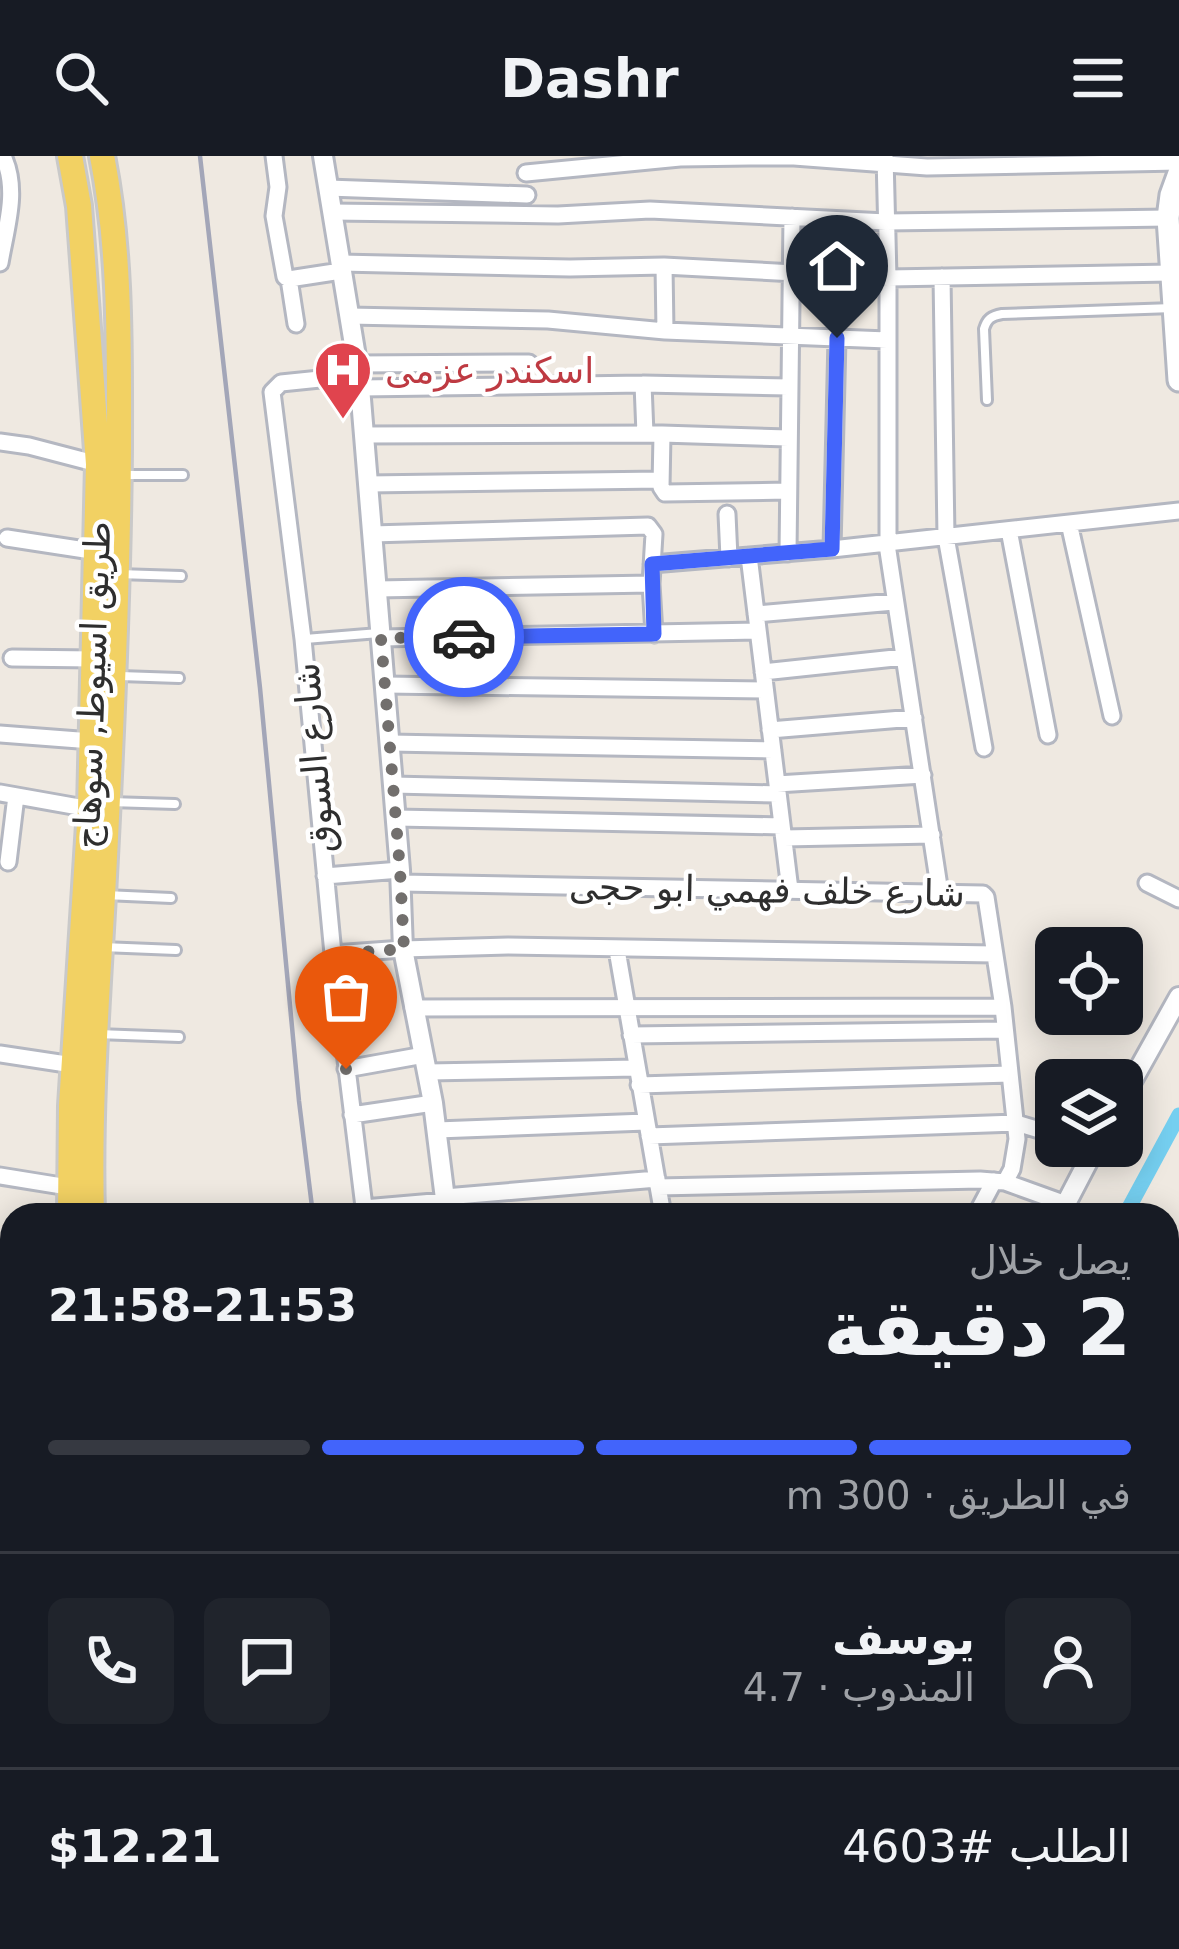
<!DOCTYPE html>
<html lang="ar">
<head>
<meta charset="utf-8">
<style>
	:root { --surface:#171b24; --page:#20242c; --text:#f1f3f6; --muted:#9ea1a6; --line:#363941; --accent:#4264fb }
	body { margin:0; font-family:"DejaVu Sans","Noto Sans Arabic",sans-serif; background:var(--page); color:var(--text); direction:rtl; height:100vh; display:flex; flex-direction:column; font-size:45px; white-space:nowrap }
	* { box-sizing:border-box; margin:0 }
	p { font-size:39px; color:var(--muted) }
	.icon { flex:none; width:66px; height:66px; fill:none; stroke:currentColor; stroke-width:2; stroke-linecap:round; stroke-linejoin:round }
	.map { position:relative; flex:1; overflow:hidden; direction:ltr }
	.sheet { position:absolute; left:0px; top:1047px; width:1179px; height:747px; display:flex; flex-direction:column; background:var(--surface); border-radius:36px 36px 0 0; box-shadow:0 6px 30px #0003; direction:rtl }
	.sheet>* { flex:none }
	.fabs { position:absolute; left:1035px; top:771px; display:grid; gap:24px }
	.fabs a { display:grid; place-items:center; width:108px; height:108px; border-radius:18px; background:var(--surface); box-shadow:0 6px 30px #0003; font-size:60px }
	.pin { position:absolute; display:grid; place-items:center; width:102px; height:102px; color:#fff; margin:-123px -51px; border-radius:50% 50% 50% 0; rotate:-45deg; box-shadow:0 0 12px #0007 }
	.pin .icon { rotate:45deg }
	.courier { position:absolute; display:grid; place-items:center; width:120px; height:120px; margin:-60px; border:9px solid #4264fb; border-radius:50%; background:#fff; color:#222; box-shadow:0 3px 15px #0007 }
	.headline em { font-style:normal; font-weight:700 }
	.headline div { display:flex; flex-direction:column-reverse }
	.headline { display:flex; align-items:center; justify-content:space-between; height:204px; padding:0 48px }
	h1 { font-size:78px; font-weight:700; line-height:90px }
	.bar { display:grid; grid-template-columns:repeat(4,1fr); gap:18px 12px; align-content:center; height:144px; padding:0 48px }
	.bar i { height:15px; border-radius:9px; background:var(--line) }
	.bar .selected { background:var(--accent) }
	.bar p { grid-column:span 4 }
	.line { display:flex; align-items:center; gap:30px; padding:0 48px; border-top:3px solid var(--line) }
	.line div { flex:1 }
	.round { display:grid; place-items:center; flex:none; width:126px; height:126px; border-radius:18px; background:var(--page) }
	header { display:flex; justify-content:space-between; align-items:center; height:156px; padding:0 48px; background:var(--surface); font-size:54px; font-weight:700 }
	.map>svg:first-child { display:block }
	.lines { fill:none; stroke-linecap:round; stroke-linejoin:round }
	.canal { stroke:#75cff0; stroke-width:15 }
	.service-casing { stroke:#b4b7c1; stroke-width:14 }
	.minor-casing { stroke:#b4b7c1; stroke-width:21 }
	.tertiary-casing { stroke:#b4b7c1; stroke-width:24 }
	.secondary-casing { stroke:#b4b7c1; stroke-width:27 }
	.primary-casing { stroke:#c9c9c9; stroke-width:30 }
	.service { stroke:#fff; stroke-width:8 }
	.minor { stroke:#fff; stroke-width:15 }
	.tertiary { stroke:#fff; stroke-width:18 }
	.secondary { stroke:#fff; stroke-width:21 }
	.primary { stroke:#f2d163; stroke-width:24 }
	.rail { stroke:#a3a6b8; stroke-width:4.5 }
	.done { stroke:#726f6d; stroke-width:12; stroke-dasharray:0 21.6 }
	.route { stroke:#4264fb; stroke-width:15 }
	.labels { text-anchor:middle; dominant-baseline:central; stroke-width:9; stroke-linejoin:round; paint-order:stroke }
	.health-label { font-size:36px; fill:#be3a42; stroke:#fff; text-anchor:start }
	.street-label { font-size:36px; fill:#2e2e2e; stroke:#fff }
</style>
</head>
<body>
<header><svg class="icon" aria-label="menu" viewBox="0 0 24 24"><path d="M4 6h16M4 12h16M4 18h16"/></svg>Dashr<svg class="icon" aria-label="search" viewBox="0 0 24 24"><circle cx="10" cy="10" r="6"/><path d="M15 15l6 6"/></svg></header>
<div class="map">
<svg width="1179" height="1793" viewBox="0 0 1179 1793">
	<rect width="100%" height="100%" fill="#efe9e1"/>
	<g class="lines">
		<!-- canal -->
		<path class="canal" d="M1125 1059 1179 959
			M796 1793 797 1782"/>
		<!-- service casing -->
		<g class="service-casing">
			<path id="service" d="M987 244 984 173C987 163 991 160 1002 158L1173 152
				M126 319H183
				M118 418 181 420
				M305 483 379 477
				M120 520 179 522
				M110 646 175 648
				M105 739 171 742
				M102 791 176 794
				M97 878 179 881
				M0 1162 12 1163"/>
		</g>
		<!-- minor casing -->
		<g class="minor-casing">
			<path id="minor" d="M274 0 278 31 274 60 285 121 289 123 341 115
				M885 0 888 122V395L940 737
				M526 17 680 2 750 1H794L927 11 1179 6
				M328 32 527 39
				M332 56 558 59 650 54 886 66 1168 62
				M0 107C6 71 19 34 3 0
				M340 107 570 112 664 110 888 122 1171 117
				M664 110 665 175
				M942 121 946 381 984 592
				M289 123 296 168
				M349 160 548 164 665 175 887 184
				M357 208 529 207
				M359 219 281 227 272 236 303 483 333 798 365 1059
				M643 228 645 278
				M360 232 643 228 788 231
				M662 278 661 331 665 337 788 335
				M364 279 662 278 788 282
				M0 286 29 290 98 308
				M368 328 661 324
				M727 358 729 402
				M1069 367 1112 560
				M1009 374 1048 579
				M372 378 648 370 654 378 651 428 654 478
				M7 382 98 396
				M832 393 837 182
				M788 397 792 61
				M749 400 790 734
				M652 408 832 393 1179 355
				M377 433 651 428
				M756 458 894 446
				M381 482 758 475
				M12 502 94 503
				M763 516 904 501
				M385 529 765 534
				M770 574 914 562
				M0 578 92 585
				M390 587 773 594
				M777 628 923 619
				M393 629 778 638
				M0 637 90 653
				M396 662 782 670
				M784 682 932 679
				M8 706 16 640
				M325 720 400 714
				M401 727 983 738 986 741 1003 851 1017 983 1012 1013 1005 1026
				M1147 727 1179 743
				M617 794 663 1059
				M333 798 403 793 508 790 994 798
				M413 852 1003 851
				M631 879 1004 874
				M0 898 73 909
				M346 913 424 899
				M428 916 636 912
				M639 929 1010 918
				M352 959 433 947
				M437 974 646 966
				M649 980 1016 967 1056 979
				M0 1020 68 1031
				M658 1031 980 1024 1005 1026 1066 1048
				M445 1041 657 1023
				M364 1052 445 1045
				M976 1059 994 1025
				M0 1247 12 1249
				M1167 1309 1179 1310
				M0 1318 12 1319
				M1167 1365H1179
				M0 1391 12 1392
				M1167 1417 1179 1416
				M1167 1474 1179 1473
				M0 1489 12 1490
				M1167 1528H1179
				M1167 1577H1179
				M0 1597 12 1599
				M1167 1634H1179
				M0 1653 12 1654
				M1167 1705H1179
				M0 1712H12
				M0 1774 12 1775
				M92 1782 201 1793
				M660 1782V1786L731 1782
				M993 1785 1016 1782"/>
		</g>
		<!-- tertiary casing -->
		<g class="tertiary-casing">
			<path id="tertiary" d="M323 0 359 219 400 714 403 793 433 947 447 1059
				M1122 943 1179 841
				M1060 1059 1096 990
				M658 1782 663 1793
				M728 1793 731 1782"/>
		</g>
		<!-- secondary casing -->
		<g class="secondary-casing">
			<path id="secondary" d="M1179 17 1171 39 1168 62 1179 224"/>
		</g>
		<!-- primary casing -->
		<g class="primary-casing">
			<path id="primary" d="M70 0 79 50 98 308 90 653 71 950 70 1059
				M92 1059C89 952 97 846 103 739 111 590 118 441 119 292 119 195 121 95 102 0
				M1167 1208 1179 1186
				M200 1782 202 1793
				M218 1782 221 1793
				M891 1793 894 1782"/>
		</g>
		<!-- service -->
		<use href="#service" class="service"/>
		<!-- minor -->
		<use href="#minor" class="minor"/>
		<!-- tertiary -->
		<use href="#tertiary" class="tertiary"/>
		<!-- secondary -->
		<use href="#secondary" class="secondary"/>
		<!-- primary -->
		<use href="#primary" class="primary"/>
		<!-- rail -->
		<path class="rail" d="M200 0 260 532 299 945 313 1059
			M407 1782 408 1793
			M434 1782 435 1793
			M470 1782 472 1793"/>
	</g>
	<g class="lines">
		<!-- done -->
		<path class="done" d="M346 913 333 798 404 793 400 714 381 482 464 481"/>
		<!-- route -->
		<path class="route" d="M464 481 654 478 652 408 832 393 837 182"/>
	</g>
	<!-- icons -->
	<defs>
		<g id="hospital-pin" transform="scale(3)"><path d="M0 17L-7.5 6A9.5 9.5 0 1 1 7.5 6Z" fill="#e0444e" stroke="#fff"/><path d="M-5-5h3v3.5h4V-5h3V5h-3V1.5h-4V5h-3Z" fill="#fff"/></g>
	</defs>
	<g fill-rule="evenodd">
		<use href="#hospital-pin" x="343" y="214"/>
	</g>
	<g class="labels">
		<!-- health labels -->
		<g class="health-label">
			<text x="385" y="214">اسكندر عزمى</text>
		</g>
		<!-- street labels -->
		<g class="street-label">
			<text transform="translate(92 529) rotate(-88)">طريق اسيوط, سوهاج</text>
			<text transform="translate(314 602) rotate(-95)">شارع السوق</text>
			<text transform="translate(767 734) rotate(1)">شارع خلف فهمي ابو حجى</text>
		</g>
	</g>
</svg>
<div class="fabs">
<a><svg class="icon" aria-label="locate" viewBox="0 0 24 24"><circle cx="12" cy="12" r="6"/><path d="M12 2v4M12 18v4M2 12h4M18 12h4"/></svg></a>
<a><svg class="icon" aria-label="layers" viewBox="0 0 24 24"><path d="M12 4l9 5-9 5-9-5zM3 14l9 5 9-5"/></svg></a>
</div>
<div class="pin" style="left:346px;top:913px;background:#ea580c"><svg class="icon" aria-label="bag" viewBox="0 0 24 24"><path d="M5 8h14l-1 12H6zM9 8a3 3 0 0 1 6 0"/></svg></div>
<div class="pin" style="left:837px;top:182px;background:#1f2937"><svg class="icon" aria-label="home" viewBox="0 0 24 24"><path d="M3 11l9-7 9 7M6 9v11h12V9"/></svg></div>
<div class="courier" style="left:464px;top:481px"><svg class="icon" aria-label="car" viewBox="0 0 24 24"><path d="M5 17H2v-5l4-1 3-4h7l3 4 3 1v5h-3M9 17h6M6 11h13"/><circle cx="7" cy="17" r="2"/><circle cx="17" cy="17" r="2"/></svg></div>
<section class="sheet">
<div class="headline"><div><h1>2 دقيقة</h1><p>يصل خلال</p></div><em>21:53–21:58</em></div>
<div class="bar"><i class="selected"></i><i class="selected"></i><i class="selected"></i><i></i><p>في الطريق · 300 m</p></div>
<div class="line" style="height:216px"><a class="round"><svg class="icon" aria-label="person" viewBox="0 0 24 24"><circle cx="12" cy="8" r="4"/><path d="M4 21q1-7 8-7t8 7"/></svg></a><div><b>يوسف</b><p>المندوب · 4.7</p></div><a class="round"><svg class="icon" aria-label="chat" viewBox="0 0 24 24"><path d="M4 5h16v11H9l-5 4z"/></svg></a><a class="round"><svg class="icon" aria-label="phone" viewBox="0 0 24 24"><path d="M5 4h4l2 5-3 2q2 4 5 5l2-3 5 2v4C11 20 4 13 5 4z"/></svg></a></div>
<div class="line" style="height:156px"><div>الطلب #4603</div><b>$12.21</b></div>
</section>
</div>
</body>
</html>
